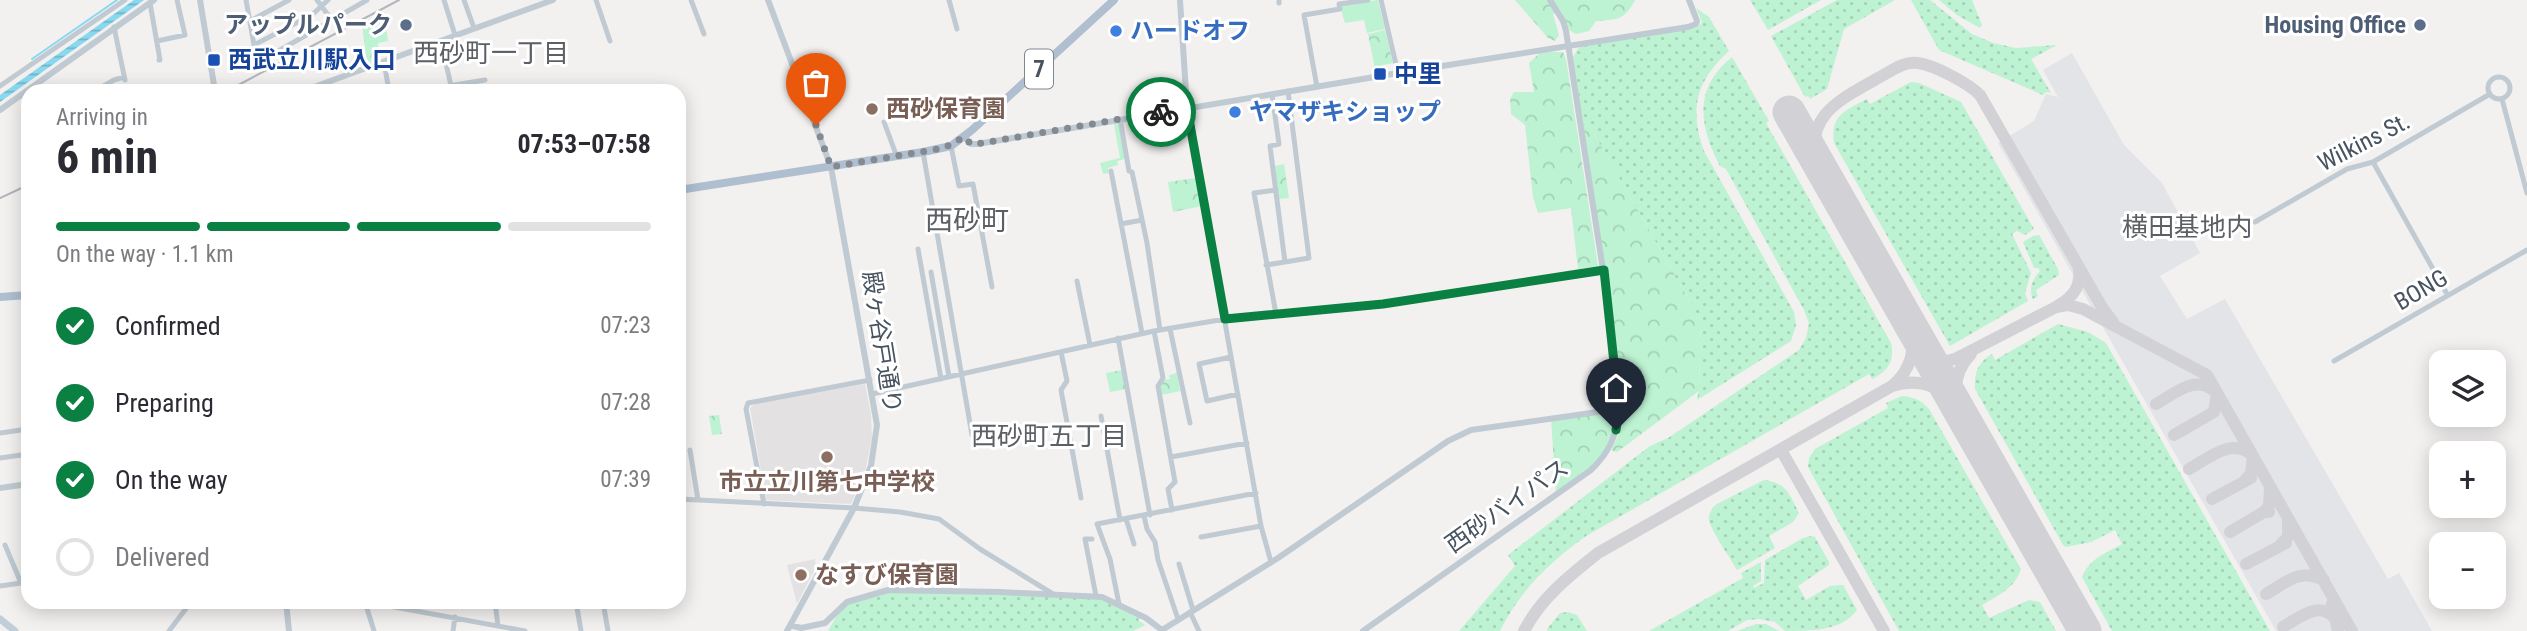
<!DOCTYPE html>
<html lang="en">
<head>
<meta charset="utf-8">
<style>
	:root { --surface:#fff; --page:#f2f2f3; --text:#2b2b33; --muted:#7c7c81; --line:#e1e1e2; --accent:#0b8043 }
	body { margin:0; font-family:"Roboto Condensed","Noto Sans JP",sans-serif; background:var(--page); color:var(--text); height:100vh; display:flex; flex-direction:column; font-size:26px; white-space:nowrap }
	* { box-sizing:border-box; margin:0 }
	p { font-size:23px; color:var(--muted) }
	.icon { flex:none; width:38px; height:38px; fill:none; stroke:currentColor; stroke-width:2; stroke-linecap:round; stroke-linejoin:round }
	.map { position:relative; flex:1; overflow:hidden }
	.details { position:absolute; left:21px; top:84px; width:665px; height:525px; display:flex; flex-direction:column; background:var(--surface); border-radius:21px; box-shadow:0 4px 18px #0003 }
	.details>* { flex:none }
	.tools { position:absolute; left:2429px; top:350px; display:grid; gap:14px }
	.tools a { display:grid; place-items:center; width:77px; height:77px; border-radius:14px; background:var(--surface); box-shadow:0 4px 18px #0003; font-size:35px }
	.pin { position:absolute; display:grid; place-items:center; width:60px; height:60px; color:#fff; margin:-72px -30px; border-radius:50% 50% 50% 0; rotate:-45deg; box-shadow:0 0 7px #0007 }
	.pin .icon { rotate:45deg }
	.courier { position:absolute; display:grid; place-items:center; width:70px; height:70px; margin:-35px; border:5px solid #0b8043; border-radius:50%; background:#fff; color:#222; box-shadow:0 2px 9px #0007 }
	.head em { font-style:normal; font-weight:700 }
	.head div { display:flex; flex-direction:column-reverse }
	.head { display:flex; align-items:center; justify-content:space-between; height:119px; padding:0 35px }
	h1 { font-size:46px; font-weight:700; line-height:52px }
	.bar { display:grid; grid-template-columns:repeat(4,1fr); gap:10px 7px; align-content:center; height:84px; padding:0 35px }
	.bar i { height:9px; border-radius:5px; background:var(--line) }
	.bar .on { background:var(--accent) }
	.bar p { grid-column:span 4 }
	ol { padding:0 35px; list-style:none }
	li { display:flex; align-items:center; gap:21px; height:77px }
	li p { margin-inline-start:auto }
	li .icon { padding:7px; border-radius:50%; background:var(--accent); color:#fff; stroke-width:4 }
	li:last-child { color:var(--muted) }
	li i { width:38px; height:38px; border:4px solid var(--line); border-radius:50% }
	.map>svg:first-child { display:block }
	.education { fill:#e4e1e2 }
	.airport { fill:#e2e4e8 }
	.grass { fill:url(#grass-dots) }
	.forest { fill:url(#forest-crowns) }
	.garden { fill:#bdf2d2 }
	.water { fill:url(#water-rules) }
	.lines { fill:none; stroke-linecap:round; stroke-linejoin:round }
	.stream { stroke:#88d9f0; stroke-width:2 }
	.taxiway { stroke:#d2d2d6; stroke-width:12 }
	.runway { stroke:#d2d2d6; stroke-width:33 }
	.minor { stroke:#c0cad2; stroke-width:5 }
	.tertiary { stroke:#c0cad2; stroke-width:6 }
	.secondary { stroke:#c2cdda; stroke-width:7 }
	.primary { stroke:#afbfd0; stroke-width:8 }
	.rail { stroke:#b2b5bb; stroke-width:2 }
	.done { stroke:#838a92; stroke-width:7; stroke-dasharray:0 12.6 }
	.route { stroke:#0b8043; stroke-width:9 }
	.service-dot { fill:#5c6f8a; stroke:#fff; stroke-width:2.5 }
	.shop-dot { fill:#3f7fe0; stroke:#fff; stroke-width:2.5 }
	.transit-dot { fill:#1a4fb4; stroke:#fff; stroke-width:2.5 }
	.education-dot { fill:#8d6e63; stroke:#fff; stroke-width:2.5 }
	.labels { text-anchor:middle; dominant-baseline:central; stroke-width:6; stroke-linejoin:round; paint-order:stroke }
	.shield { fill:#fff; stroke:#7e878f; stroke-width:2 }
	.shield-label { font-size:23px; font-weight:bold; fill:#47535f }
	.service-label { font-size:24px; font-weight:bold; fill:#4e5e75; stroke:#fff; text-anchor:end }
	.shop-label { font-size:24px; font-weight:bold; fill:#366cbe; stroke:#fff; text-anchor:start }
	.transit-label { font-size:24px; font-weight:bold; fill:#164399; stroke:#fff; text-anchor:start }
	.education-label { font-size:24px; font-weight:bold; fill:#785e54; stroke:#fff; text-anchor:start }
	.street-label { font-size:24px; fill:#47535f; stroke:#fff }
	.neighbourhood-label { font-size:26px; fill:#5c6065; stroke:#fff }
	.quarter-label { font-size:28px; fill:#5c6065; stroke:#fff }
</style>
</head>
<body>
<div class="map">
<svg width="2527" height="631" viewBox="0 0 2527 631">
	<defs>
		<pattern id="grass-dots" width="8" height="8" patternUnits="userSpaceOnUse" patternTransform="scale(1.75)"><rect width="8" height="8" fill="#bdf2d2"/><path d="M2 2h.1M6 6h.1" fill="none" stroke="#a4d1b7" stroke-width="1.8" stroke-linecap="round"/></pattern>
		<pattern id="forest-crowns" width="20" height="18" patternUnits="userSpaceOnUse" patternTransform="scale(1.75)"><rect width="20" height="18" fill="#bdf2d2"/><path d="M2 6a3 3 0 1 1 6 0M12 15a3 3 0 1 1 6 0" fill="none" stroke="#a4d1b7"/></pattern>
		<pattern id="water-rules" width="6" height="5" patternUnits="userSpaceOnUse" patternTransform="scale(1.75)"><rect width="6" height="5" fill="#88d9f0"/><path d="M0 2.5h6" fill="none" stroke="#71b3c6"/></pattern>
	</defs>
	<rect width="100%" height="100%" fill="#f3f0f0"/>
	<!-- education -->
	<path class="education" d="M865 384 871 414 872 437 866 468 852 502 850 504 766 500 750 408 756 403Z
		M815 559 816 567 797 604 787 565Z"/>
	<!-- airport -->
	<path class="airport" d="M2072 53 2124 145 2162 183 2200 253 2160 276 2187 319 2225 299 2388 579 2399 573 2432 631H2276L1998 143 2034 121 2046 94 2058 97 2043 70Z"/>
	<!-- grass -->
	<path class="grass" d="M1750 0H1821L1768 30Z
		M1837 0H1895L1844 29 1827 89 1810 99 1808 96 1805 97 1771 36Z
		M1911 0H1930L1972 34 1993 43 2016 48 2057 45 2031 59 2051 93 2046 92 2043 95 1939 50Z
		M1939 0H1972L1982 25 1980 28 1957 15Z
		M1696 8 1709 17 1729 51C1696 81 1689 109 1704 151L1794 312 1796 325 1791 341 1697 400 1699 388 1701 321 1589 125 1582 118 1573 57 1579 47 1698 27 1702 22Z
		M1732 57 1769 121 1766 123 1891 343C1895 361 1888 371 1872 379L1869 374 1586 536C1550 562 1520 590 1500 631H1459L1515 566 1508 555 1650 446 1668 438 1799 350 1806 338 1809 323 1804 310 1726 169 1720 166C1699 126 1693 89 1732 57Z
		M1911 82 1919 83 1961 102 2034 229 2025 235 2017 231 2012 234 2031 273 2025 293 2028 301 1950 346 1834 143C1830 115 1846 110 1867 99L1870 104Z
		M2039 235 2058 269 2059 275 2036 290 2038 296 2033 299C2028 289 2033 278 2040 271L2038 268H2034L2023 242 2033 236Z
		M2058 324 2088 332 2106 343 2270 631H2112L2082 577C2089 559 2106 553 2122 544L2115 530 2091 542 2066 547 2063 545 1975 389C1974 373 1978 362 1992 354L1995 360Z
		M1902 396C1914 397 1921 400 1929 409L2021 569C2015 588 1999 595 1982 605L1989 618 2029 600 2040 602 2056 631H1899L1808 467 1809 458 1815 449 1888 408 1886 403Z
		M1764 480C1787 483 1789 494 1799 513L1793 522 1769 536 1775 548 1737 570C1730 557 1712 533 1709 520 1708 514 1712 509 1715 505Z
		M1811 536 1815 537 1829 562V565L1798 586 1806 600 1830 586 1843 585 1857 610C1842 631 1811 631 1785 631L1775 622 1759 619 1747 620 1728 631H1649L1743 578 1741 573 1761 562V581L1753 586 1754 588 1764 583 1765 560 1803 538Z
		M888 590 1093 596 1140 618 1138 620 1145 625 1133 631H828L843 605Z
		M1568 612 1577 615 1587 631H1548L1547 629 1560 613Z
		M1756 624H1766L1779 631H1737Z"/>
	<!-- forest -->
	<path class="forest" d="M1515 0H1635C1624 21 1618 19 1596 21L1589 31 1576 34 1569 30 1560 11 1553 14 1559 35 1555 41 1548 38Z
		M384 11 388 41 378 43 379 60 367 64 362 24Z
		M1385 30 1393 63 1382 65 1383 73 1376 74 1368 34Z
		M1541 52H1563L1566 59 1598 266 1578 269 1571 208 1538 213 1533 197 1525 125 1511 114 1510 99 1514 92H1534L1529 63Z
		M1582 118 1589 125 1701 321 1699 391 1617 452 1611 450 1618 436 1622 417 1617 350Z
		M1119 123 1125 159 1117 161 1118 165 1108 168 1109 173 1103 174 1100 163 1120 158 1114 124Z
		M1284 164 1289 198 1279 199 1275 166Z
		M1196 178 1202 206 1173 212 1168 182Z
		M1122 370 1126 389 1110 392 1106 373Z
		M1177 373 1180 391 1161 395 1160 387 1164 380 1170 379 1169 375Z
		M1619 409 1618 419 1600 462 1556 495 1551 418Z
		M719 415 722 434 712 435 709 416Z"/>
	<!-- garden -->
	<path class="garden" d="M1378 0 1385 29 1367 33 1364 20 1345 23 1340 6Z"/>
	<!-- water -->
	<path class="water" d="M134 0H144L0 102V95Z"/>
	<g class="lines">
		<!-- stream -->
		<path class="stream" d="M32 59 117 0"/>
		<!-- taxiway -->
		<path class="taxiway" d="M1819 166C1801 116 1842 99 1878 78 1890 72 1903 61 1918 63 1934 65 1968 83 1980 95L2103 309 2113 322
			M2059 305C2074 296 2081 286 2079 269
			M1930 359 1941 362 1955 359 2056 307 2068 305 2083 309 2207 375 2352 631
			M1892 386C1912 369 1916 349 1910 324
			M2156 404C2174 394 2196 374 2214 391
			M1960 412C1953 391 1954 371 1971 354
			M2174 435 2214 412 2217 393
			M1781 450 1884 631
			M2189 469C2209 458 2233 436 2253 456L2251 474 2246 479
			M2212 499 2251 478
			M2264 512 2269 506 2270 487
			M2230 532 2264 512H2269
			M2281 544 2288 537V519
			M2246 564 2286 543
			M2266 594C2287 582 2299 568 2324 580
			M2332 604 2338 631
			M2283 627C2300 617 2321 599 2336 620
			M1524 631C1541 598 1569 576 1598 553L1892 386C1916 378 1936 384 1954 401"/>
		<!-- runway -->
		<path class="runway" d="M1789 112 2085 631"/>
		<!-- minor -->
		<path class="minor" d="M246 0 254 45 261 61 367 0
			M317 0 331 19
			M444 0 455 35
			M464 0 474 28
			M596 0 610 41
			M691 0 704 34
			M949 0 957 29
			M1279 0V3
			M1381 0 1398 73
			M150 3 160 60H159
			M250 21 289 0
			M114 27 125 80
			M157 41 185 35 177 0
			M441 41 451 86
			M254 45 313 14 328 0
			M384 62 389 91
			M2488 88a11 11 0 1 1 22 0a11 11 0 1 1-22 0Z
			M0 86 125 0
			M1317 87 1304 15 1340 9 1339 4 1368 0
			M424 90 485 80
			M95 91 114 80 124 77
			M2502 99 2527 193
			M1187 108 1261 526 1271 562
			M1120 119 1129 171 1132 172 1147 243 1160 330
			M884 122 897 157
			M951 146 959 186 973 184 992 287
			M923 152 972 435
			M2373 162 2447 294
			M1111 171 1142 333
			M1276 190 1254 193 1276 314
			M2255 222 2347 169 2373 162 2490 94
			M1121 224 1142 220
			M918 249 941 379
			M1285 262 1309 258 1288 91
			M1266 265 1285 262 1270 146 1279 144 1272 94
			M931 272 949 377
			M1077 281 1090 345
			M1170 329 1190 423
			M1154 331 1163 378 1158 386 1175 482 1168 489 1172 510
			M1118 338 1150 515
			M1061 352 1067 381 1061 390 1081 498
			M1231 357 1199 364 1207 401 1238 394
			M2334 361 2527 250
			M872 394 1154 331 1225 319 1428 298 1603 270
			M1101 416 1120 520
			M0 433 28 429
			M690 450 698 500
			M1171 457 1247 443
			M0 458 28 454
			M679 499 854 508 900 512 939 519 980 549 1053 594
			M764 504 746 409 748 403 870 380
			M1144 516 1147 529 1155 542 1158 560 1178 619
			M1126 519 1134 544
			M679 526 683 549
			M1201 537 1261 526
			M1092 539H1085L1096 596
			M5 545 21 583
			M1179 564 1193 610
			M0 586 28 582
			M365 602 374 631
			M367 602 525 631
			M495 602 498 626
			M576 602 581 631
			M603 602 608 631
			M1119 604 1110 559 1097 524 1256 493
			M1190 612 1199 631
			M169 631 191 602
			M453 631 455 617"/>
		<!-- tertiary -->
		<path class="tertiary" d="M200 0 215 91
			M768 0 831 167 877 425 871 466 854 508 787 631
			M1180 0 1187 108
			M303 91 553 0
			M0 110 154 0
			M964 137 971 144H977L1398 73 1688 27 1696 24 1697 21 1689 0
			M0 488 28 484
			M286 602 289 631
			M790 625 801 628 825 623 847 602 888 590 1000 592 1102 597 1146 618 1163 631
			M1162 630 1278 558 1448 441 1471 430 1619 409
			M1363 631 1591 470C1610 452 1617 434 1619 409L1603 270 1566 31 1563 21 1550 0"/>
		<!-- secondary -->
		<path class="secondary" d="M0 619 15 631"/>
		<!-- primary -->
		<path class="primary" d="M679 190 923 152 951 146 972 130 1114 0
			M0 297 28 295"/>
		<!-- rail -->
		<path class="rail" d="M227 91 399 0
			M0 198 28 185"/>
	</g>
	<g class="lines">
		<!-- done -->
		<path class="done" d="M816 125 831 167 944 148 964 137 971 144H977L1161 112"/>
		<!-- route -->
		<path class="route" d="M1161 112 1187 108 1225 319 1383 304 1604 270 1619 409 1616 430"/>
	</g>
	<!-- markers -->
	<g class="service-dot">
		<circle cx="406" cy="25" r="7"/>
		<circle cx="2420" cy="25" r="7"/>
	</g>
	<g class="shop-dot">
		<circle cx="1116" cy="31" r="7"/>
		<circle cx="1235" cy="112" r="7"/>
	</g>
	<g class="transit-dot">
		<rect x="207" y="53" width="14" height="14" rx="3.5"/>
		<rect x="1373" y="67" width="14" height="14" rx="3.5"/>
	</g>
	<g class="education-dot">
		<circle cx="872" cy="109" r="7"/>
		<circle cx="827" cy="457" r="7"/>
		<circle cx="801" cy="575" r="7"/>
	</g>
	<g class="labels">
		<!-- shield labels -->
		<rect class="shield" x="1025" y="49.5" width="28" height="39" rx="5"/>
		<g class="shield-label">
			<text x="1039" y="69">7</text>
		</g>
		<!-- service labels -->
		<g class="service-label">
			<text x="392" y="25">アップルパーク</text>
			<text x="2406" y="25">Housing Office</text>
		</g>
		<!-- shop labels -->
		<g class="shop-label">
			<text x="1130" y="31">ハードオフ</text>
			<text x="1249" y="112">ヤマザキショップ</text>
		</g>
		<!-- transit labels -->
		<g class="transit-label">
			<text x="228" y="60">西武立川駅入口</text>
			<text x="1394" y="74">中里</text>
		</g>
		<!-- education labels -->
		<g class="education-label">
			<text x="886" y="109">西砂保育園</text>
			<text x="827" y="482" text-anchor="middle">市立立川第七中学校</text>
			<text x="815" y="575">なすび保育園</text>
		</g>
		<!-- street labels -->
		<g class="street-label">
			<text transform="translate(2364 142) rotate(-27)">Wilkins St.</text>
			<text transform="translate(2421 290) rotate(-30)">BONG</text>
			<text transform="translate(882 342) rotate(81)">殿ヶ谷戸通り</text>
			<text transform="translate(1507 506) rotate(-35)">西砂バイパス</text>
		</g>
		<!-- neighbourhood labels -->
		<g class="neighbourhood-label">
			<text x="491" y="53">西砂町一丁目</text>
			<text x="2187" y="227">横田基地内</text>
			<text x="1049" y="436">西砂町五丁目</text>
		</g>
		<!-- quarter labels -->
		<g class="quarter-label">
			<text x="967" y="220">西砂町</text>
		</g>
	</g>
</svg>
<div class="tools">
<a><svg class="icon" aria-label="layers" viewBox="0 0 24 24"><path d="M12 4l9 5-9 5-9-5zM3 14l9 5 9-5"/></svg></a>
<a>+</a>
<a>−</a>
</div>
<div class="pin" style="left:816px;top:125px;background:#ea580c"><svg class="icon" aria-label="bag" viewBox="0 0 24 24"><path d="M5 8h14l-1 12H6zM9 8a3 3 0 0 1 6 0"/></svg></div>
<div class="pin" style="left:1616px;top:430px;background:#1f2937"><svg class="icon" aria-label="home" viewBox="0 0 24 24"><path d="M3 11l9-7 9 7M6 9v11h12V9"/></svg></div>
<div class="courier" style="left:1161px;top:112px"><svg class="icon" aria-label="bike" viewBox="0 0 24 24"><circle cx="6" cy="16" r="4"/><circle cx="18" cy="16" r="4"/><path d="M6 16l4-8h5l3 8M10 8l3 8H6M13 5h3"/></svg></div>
<section class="details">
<div class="head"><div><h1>6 min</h1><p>Arriving in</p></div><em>07:53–07:58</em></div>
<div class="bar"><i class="on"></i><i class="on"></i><i class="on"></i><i></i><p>On the way · 1.1 km</p></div>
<ol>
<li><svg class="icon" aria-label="check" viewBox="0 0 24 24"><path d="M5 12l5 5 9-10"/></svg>Confirmed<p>07:23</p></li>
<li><svg class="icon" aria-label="check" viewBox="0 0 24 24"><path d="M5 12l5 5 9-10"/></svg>Preparing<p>07:28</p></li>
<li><svg class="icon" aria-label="check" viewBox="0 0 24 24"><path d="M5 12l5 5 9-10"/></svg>On the way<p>07:39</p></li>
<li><i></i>Delivered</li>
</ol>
</section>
</div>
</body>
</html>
